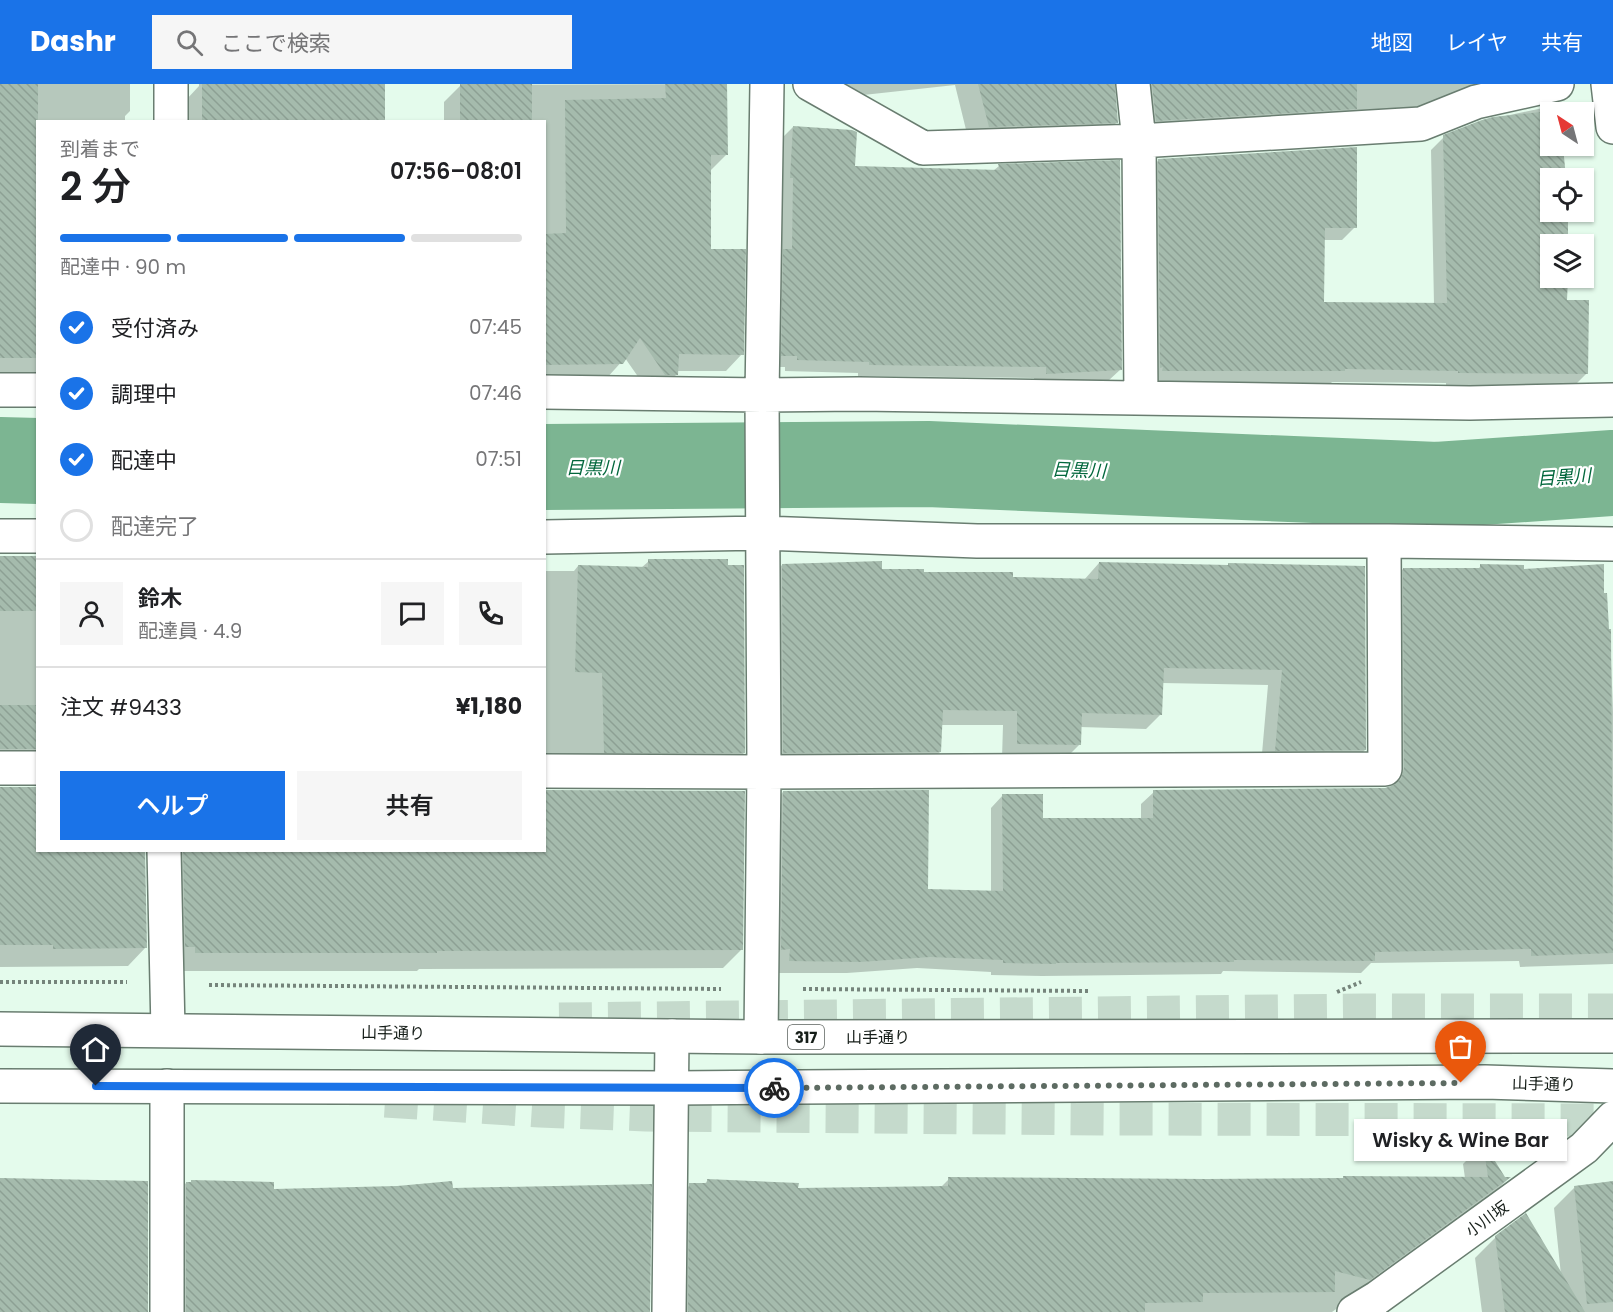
<!DOCTYPE html>
<html lang="ja">
<head>
<meta charset="utf-8">
<style>
	:root { --surface:#fff; --page:#f6f6f6; --text:#202124; --muted:#757577; --line:#e0e0e0; --accent:#1a73e8 }
	body { margin:0; font-family:Poppins,"Noto Sans JP",sans-serif; background:var(--page); color:var(--text); height:100vh; display:flex; flex-direction:column; font-size:22px; white-space:nowrap }
	* { box-sizing:border-box; margin:0 }
	p { font-size:20px; color:var(--muted) }
	.icon { flex:none; width:33px; height:33px; fill:none; stroke:currentColor; stroke-width:2; stroke-linecap:round; stroke-linejoin:round }
	.map { position:relative; flex:1; overflow:hidden }
	.panel { position:absolute; left:36px; top:36px; width:510px; height:732px; display:flex; flex-direction:column; background:var(--surface); border-radius:0px; box-shadow:0 2px 4px #0004 }
	.panel>* { flex:none }
	.needle { width:39px; rotate:324deg }
	.controls { position:absolute; left:1540px; top:18px; display:grid; gap:12px }
	.controls a { display:grid; place-items:center; width:54px; height:54px; border-radius:0px; background:var(--surface); box-shadow:0 2px 4px #0004; font-size:30px }
	.pin { position:absolute; display:grid; place-items:center; width:51px; height:51px; color:#fff; margin:-62px -26px; border-radius:50% 50% 50% 0; rotate:-45deg; box-shadow:0 0 6px #0007 }
	.pin .icon { rotate:45deg }
	.courier { position:absolute; display:grid; place-items:center; width:60px; height:60px; margin:-30px; border:4px solid #1a73e8; border-radius:50%; background:#fff; color:#222; box-shadow:0 2px 8px #0007 }
	.bubble { position:absolute; height:42px; border-radius:0px; background:var(--surface); box-shadow:0 2px 4px #0004; font-size:20px; font-weight:600; line-height:42px; text-align:center }
	.overview em { font-style:normal; font-weight:600 }
	.overview div { display:flex; flex-direction:column-reverse }
	.overview { display:flex; align-items:center; justify-content:space-between; height:102px; padding:0 24px }
	h1 { font-size:39px; font-weight:600; line-height:45px }
	.bar { display:grid; grid-template-columns:repeat(4,1fr); gap:9px 6px; align-content:center; height:72px; padding:0 24px }
	.bar i { height:8px; border-radius:4px; background:var(--line) }
	.bar .active { background:var(--accent) }
	.bar p { grid-column:span 4 }
	.line { display:flex; align-items:center; gap:15px; padding:0 24px; border-top:2px solid var(--line) }
	.line div { flex:1 }
	.round { display:grid; place-items:center; flex:none; width:63px; height:63px; border-radius:0px; background:var(--page) }
	ol { padding:0 24px; list-style:none }
	li { display:flex; align-items:center; gap:18px; height:66px }
	li p { margin-inline-start:auto }
	li .icon { padding:6px; border-radius:50%; background:var(--accent); color:#fff; stroke-width:4 }
	li:last-child { color:var(--muted) }
	li i { width:33px; height:33px; border:3px solid var(--line); border-radius:50% }
	.primary-button { display:flex; gap:12px; margin-top:auto; padding:12px 24px }
	.primary-button a { flex:1; height:69px; border-radius:0px; background:var(--accent); color:#fff; font-size:24px; font-weight:600; line-height:69px; text-align:center }
	.primary-button a+a { background:var(--page); color:var(--text) }
	header { display:flex; align-items:center; gap:36px; box-sizing:border-box; height:84px; padding:0 30px; background:var(--accent); color:#fff }
	header strong { font-size:28px }
	nav { display:flex; gap:33px; margin-inline-start:auto; font-size:21px }
	.search { width:420px; height:54px; background:var(--page); display:flex; align-items:center; gap:15px; box-sizing:border-box; padding:0 21px; border-radius:0px; color:var(--muted); font-size:22px }
	.map>svg:first-child { display:block }
	.shadow { fill:#0003 }
	.lines { fill:none; stroke-linecap:round; stroke-linejoin:round }
	.river { stroke:#7cb592; stroke-width:86 }
	.building { fill:url(#building-back-hatch) }
	.highway-tunnel { stroke:#c5dacc; stroke-width:33; stroke-dasharray:33 16; stroke-linecap:butt }
	.minor-casing { stroke:#697d70; stroke-width:36 }
	.major-casing { stroke:#697d70; stroke-width:36 }
	.path { stroke:#75847b; stroke-width:4; stroke-dasharray:3 3; stroke-linecap:butt }
	.minor { stroke:#fff; stroke-width:33 }
	.major { stroke:#fff; stroke-width:33 }
	.done { stroke:#5d6b62; stroke-width:6; stroke-dasharray:0 10.8 }
	.route { stroke:#1a73e8; stroke-width:8 }
	.labels { text-anchor:middle; dominant-baseline:central; stroke-width:4.5; stroke-linejoin:round; paint-order:stroke }
	.shield { fill:#fff; stroke:#5b615d; stroke-width:1.5 }
	.shield-label { font-size:15px; font-weight:bold; fill:#151d18 }
	.street-label { font-size:16px; fill:#151d18; stroke:#fff }
	.water-label { font-size:18px; font-style:italic; fill:#02673c; stroke:#fff }
</style>
</head>
<body>
<header>
<strong>Dashr</strong>
<div class="search"><svg class="icon" aria-label="search" viewBox="0 0 24 24"><circle cx="10" cy="10" r="6"/><path d="M15 15l6 6"/></svg>ここで検索</div>
<nav><a>地図</a><a>レイヤ</a><a>共有</a></nav>
</header>
<div class="map">
<svg width="1613" height="1228" viewBox="0 0 1613 1228">
	<defs>
		<pattern id="building-back-hatch" width="6" height="6" patternUnits="userSpaceOnUse" patternTransform="scale(1.5)"><rect width="6" height="6" fill="#a5bbad"/><path d="M-1 5l2 2M0 0l6 6M5-1l2 2" fill="none" stroke="#8da094"/></pattern>
	</defs>
	<rect width="100%" height="100%" fill="#e4fbec"/>
	<!-- shadow -->
	<path class="shadow" d="M0 0H130V27L125 32V38H38V293L0 290Z
		M199 0H384V38H186V16L199 2Z
		M725 0 726 71 709 88 710 167 742 270 726 287H677V290L660 307H648L625 274 605 296H544V38H444V18L461 1Z
		M819 0H1534L1411 34 1137 56 1122 2 1113 0 1117 38 1098 57 970 62 955 1 845 13Z
		M1557 21 1558 28H1551V62H1561L1565 94H1551V128H1568V130L1566 132V160H1551V194H1566V217L1587 289 1573 303 1446 302V299L1332 298 1330 300 1150 299 1145 89 1159 76 1355 143 1342 156H1323L1322 219 1434 221 1431 66 1444 53 1482 37Z
		M793 43 853 84 993 87 999 82 1121 285 1108 297 1035 301 1034 294 858 292V289L785 287V283H770L781 55Z
		M0 474H38V698L0 683Z
		M649 477 744 669 725 687 544 686V487H574L578 482 641 484Z
		M1099 479 1226 483 1365 666 1350 681H1261L1268 601 1162 599 1161 630 1146 645 1080 643V660L1065 675 1002 674 1003 641H941L940 668 925 683 768 684 767 496 782 481 1012 495 1084 496Z
		M1481 482 1522 486 1603 511 1608 547H1610L1613 628V880L1520 883 1519 877 1371 879 1361 889 1223 887 1221 890 1042 892 991 891V888L917 884 847 889H778L771 720 783 708 926 807 991 808V724L1003 711 1042 736H1141V720L1154 708 1391 704 1392 698 1391 497 1403 485 1477 486Z
		M0 704 38 766 146 863 128 882 0 883Z
		M150 766H544L742 865 723 884 419 885 417 887H177Z
		M1483 1060 1504 1095H1508L1489 1114 1332 1228H682L669 1122 690 1101H704L707 1097 797 1105 940 1104 949 1095 1206 1097 1465 1094 1463 1080Z
		M186 1099 272 1106H452L645 1228H167V1119Z
		M1613 1099V1228H1482L1475 1174 1496 1153 1561 1191 1554 1124 1575 1103Z"/>
	<g class="lines">
		<!-- river -->
		<path class="river" d="M0 376 38 377
			M544 383 928 380 1437 401 1613 389"/>
	</g>
	<!-- building -->
	<path class="building" d="M0 0H38V274H0Z
		M202 0H385V38H202Z
		M460 0H532V38H460Z
		M665 0H727L728 71H711V165H746L744 271 679 270 678 291H665L640 254 623 280 544 281V150L566 149 565 16 666 14Z
		M978 0H1115L1118 39 989 43Z
		M1152 0H1357V25L1156 37Z
		M1559 26V28H1551V62H1563L1566 94H1551V128H1570V130L1568 131V160H1551V194H1568L1567 216H1589L1588 290 1458 289V287L1345 285V287H1162L1163 283 1160 284 1158 75 1357 63V144H1325L1324 218 1447 219 1443 51 1482 36 1493 33Z
		M793 42 852 46 857 48 855 82 1000 86 998 80 1120 76 1122 286 1046 290V283L869 281V278L797 276V272H781L783 165H792L793 94H790Z
		M0 472H38V527H0Z
		M648 475H728V481H744L745 669H604L602 589 575 588 578 481 648 483Z
		M882 477V485H924V488H1013V493L1098 495 1099 478 1228 481V479L1365 482 1366 666 1275 667 1282 586 1164 584 1162 631 1082 629 1081 661 1017 660V627L943 626 941 668 783 669 782 480Z
		M1480 480 1524 481V485L1604 480V509H1607L1609 545H1611L1613 869 1531 872V865L1375 868V877L1234 876V878L1056 879V880L1003 879V876L930 873 860 878 789 877 790 865 781 866 783 707 929 706 928 805 1003 807 1002 710H1043V734H1153V706L1385 704 1394 701 1401 695 1404 685 1403 484H1480Z
		M0 621H38V665H0Z
		M0 703H38V766H145L147 864 53 865V861H0Z
		M544 706 745 707 743 866 437 867V869H195V863H185L183 766H544Z
		M1483 1058 1505 1093H1511L1370 1196 1335 1187V1208L1203 1209V1218L1145 1219V1228H688L689 1099H707V1095L799 1099 798 1104 948 1102V1093L1206 1095 1343 1094V1092L1488 1093Z
		M0 1094 148 1097V1228H0Z
		M191 1096 274 1098V1105L397 1102 452 1097 453 1104 652 1100 650 1228H186V1098H191Z
		M1613 1097V1218L1587 1220 1574 1102Z
		M1526 1129 1585 1228H1505L1495 1152Z"/>
	<g class="lines">
		<!-- highway-tunnel -->
		<path class="highway-tunnel" d="M559 935 1363 926H1613
			M385 1017 540 1027 646 1031 1110 1035 1613 1036"/>
		<!-- minor casing -->
		<g class="minor-casing">
			<path id="minor" d="M810 0 923 64 1139 57 1421 40 1476 18 1557 0
				M1133 0 1139 57 1141 314
				M1608 0 1613 43
				M171 38V0
				M0 306H38
				M544 308 762 311 859 310 1470 319 1613 316
				M0 452H38
				M544 453 763 449 977 457H1389L1613 460
				M0 684H38
				M544 687 764 688 1385 685 1384 458
				M164 766 168 946
				M761 953 764 688 762 311 767 0
				M167 1228V1002
				M669 1228 672 952
				M1354 1228 1377 1214 1584 1064 1613 1034"/>
		</g>
		<!-- major casing -->
		<g class="major-casing">
			<path id="major" d="M0 945 761 953 1613 952
				M0 1002 673 1004 1485 998 1613 1002"/>
		</g>
		<!-- path -->
		<path class="path" d="M0 898H127
			M209 901 721 905
			M803 905 1090 907
			M1337 908 1361 898"/>
		<!-- minor -->
		<use href="#minor" class="minor"/>
		<!-- major -->
		<use href="#major" class="major"/>
	</g>
	<g class="lines">
		<!-- done -->
		<path class="done" d="M774 1004 1461 999"/>
		<!-- route -->
		<path class="route" d="M96 1002 774 1004"/>
	</g>
	<g class="labels">
		<!-- shield labels -->
		<rect class="shield" x="788" y="941" width="36" height="24" rx="4.5"/>
		<g class="shield-label">
			<text x="806" y="953">317</text>
		</g>
		<!-- street labels -->
		<g class="street-label">
			<text transform="translate(393 949) rotate(1)">山手通り</text>
			<text x="878" y="953">山手通り</text>
			<text transform="translate(1544 1000) rotate(2)">山手通り</text>
			<text transform="translate(1487 1135) rotate(-36)">小川坂</text>
		</g>
		<!-- water labels -->
		<g class="water-label">
			<text x="593" y="383">目黒川</text>
			<text transform="translate(1079 386) rotate(2)">目黒川</text>
			<text transform="translate(1564 393) rotate(-4)">目黒川</text>
		</g>
	</g>
</svg>
<div class="controls">
<a><svg class="needle" viewBox="-14 -14 28 28"><path d="M0-13l5 13h-10z" fill="#e53935"/><path d="M0 13l5-13h-10z" fill="#757577"/></svg></a>
<a><svg class="icon" aria-label="locate" viewBox="0 0 24 24"><circle cx="12" cy="12" r="6"/><path d="M12 2v4M12 18v4M2 12h4M18 12h4"/></svg></a>
<a><svg class="icon" aria-label="layers" viewBox="0 0 24 24"><path d="M12 4l9 5-9 5-9-5zM3 14l9 5 9-5"/></svg></a>
</div>
<div class="pin" style="left:1461px;top:999px;background:#ea580c"><svg class="icon" aria-label="bag" viewBox="0 0 24 24"><path d="M5 8h14l-1 12H6zM9 8a3 3 0 0 1 6 0"/></svg></div>
<div class="pin" style="left:96px;top:1002px;background:#1f2937"><svg class="icon" aria-label="home" viewBox="0 0 24 24"><path d="M3 11l9-7 9 7M6 9v11h12V9"/></svg></div>
<div class="courier" style="left:774px;top:1004px"><svg class="icon" aria-label="bike" viewBox="0 0 24 24"><circle cx="6" cy="16" r="4"/><circle cx="18" cy="16" r="4"/><path d="M6 16l4-8h5l3 8M10 8l3 8H6M13 5h3"/></svg></div>
<div class="bubble" style="left:1354px;top:1035px;width:213px">Wisky &amp; Wine Bar</div>
<section class="panel">
<div class="overview"><div><h1>2 分</h1><p>到着まで</p></div><em>07:56–08:01</em></div>
<div class="bar"><i class="active"></i><i class="active"></i><i class="active"></i><i></i><p>配達中 · 90 m</p></div>
<ol>
<li><svg class="icon" aria-label="check" viewBox="0 0 24 24"><path d="M5 12l5 5 9-10"/></svg>受付済み<p>07:45</p></li>
<li><svg class="icon" aria-label="check" viewBox="0 0 24 24"><path d="M5 12l5 5 9-10"/></svg>調理中<p>07:46</p></li>
<li><svg class="icon" aria-label="check" viewBox="0 0 24 24"><path d="M5 12l5 5 9-10"/></svg>配達中<p>07:51</p></li>
<li><i></i>配達完了</li>
</ol>
<div class="line" style="height:108px"><a class="round"><svg class="icon" aria-label="person" viewBox="0 0 24 24"><circle cx="12" cy="8" r="4"/><path d="M4 21q1-7 8-7t8 7"/></svg></a><div><b>鈴木</b><p>配達員 · 4.9</p></div><a class="round"><svg class="icon" aria-label="chat" viewBox="0 0 24 24"><path d="M4 5h16v11H9l-5 4z"/></svg></a><a class="round"><svg class="icon" aria-label="phone" viewBox="0 0 24 24"><path d="M5 4h4l2 5-3 2q2 4 5 5l2-3 5 2v4C11 20 4 13 5 4z"/></svg></a></div>
<div class="line" style="height:78px"><div>注文 #9433</div><b>¥1,180</b></div>
<div class="primary-button"><a>ヘルプ</a><a>共有</a></div>
</section>
</div>
</body>
</html>
